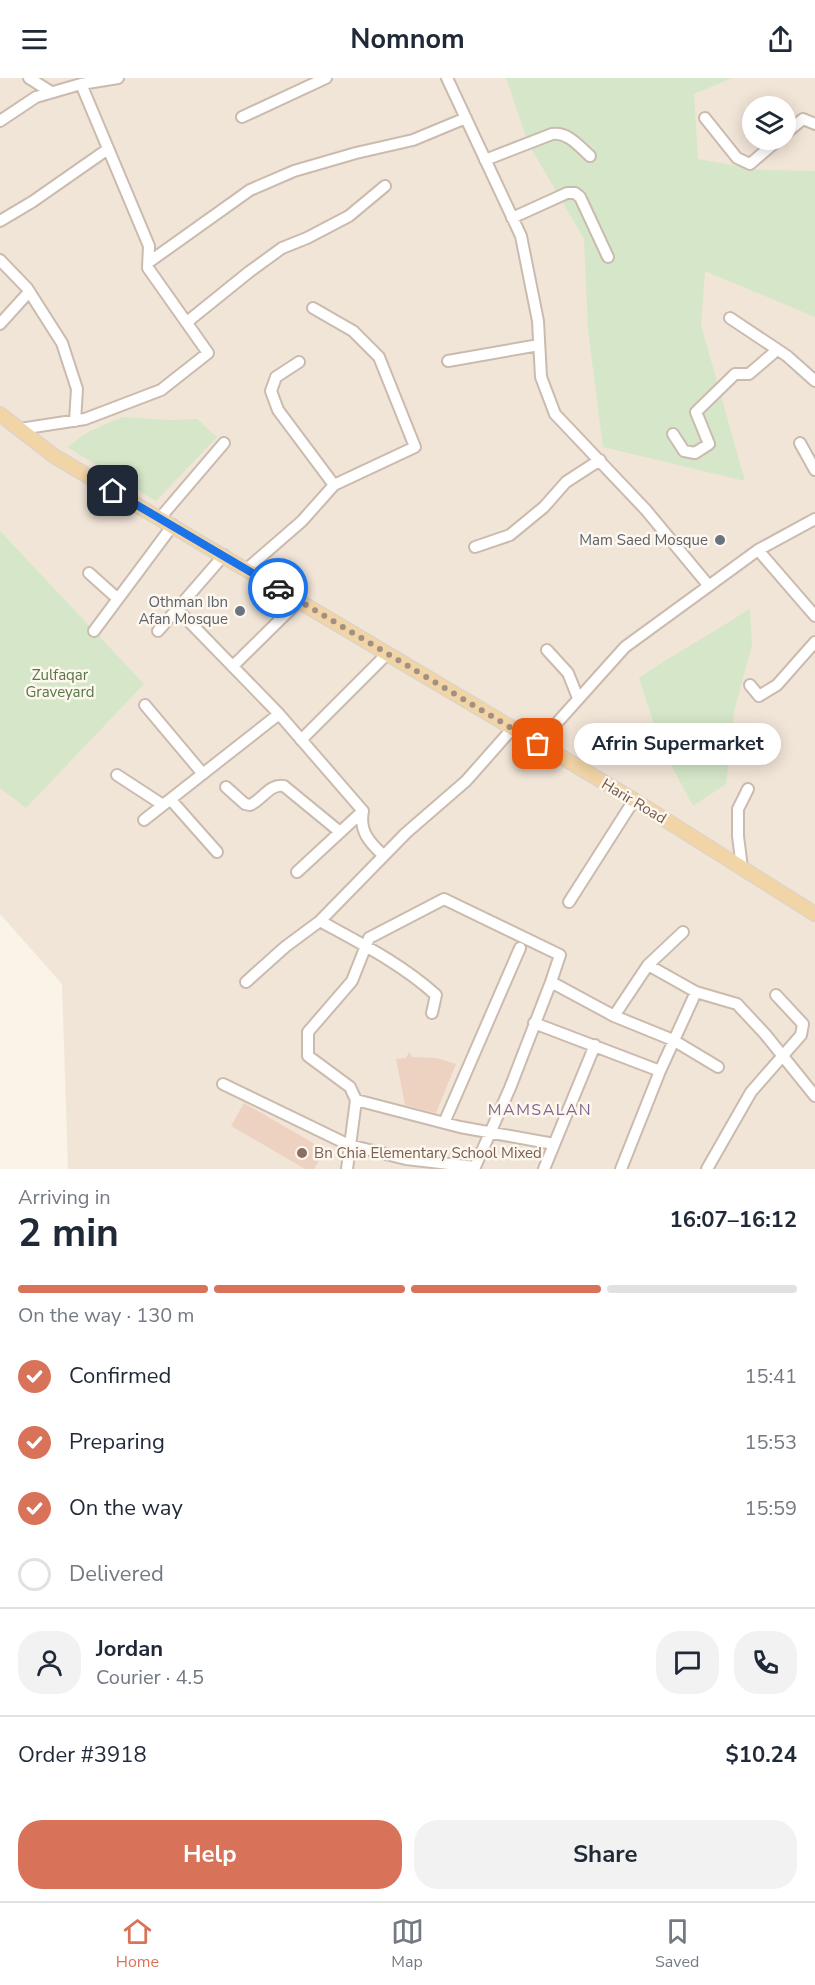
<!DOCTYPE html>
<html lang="en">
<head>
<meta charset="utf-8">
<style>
	:root { --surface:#fff; --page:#f2f2f3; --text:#1f2937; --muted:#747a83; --line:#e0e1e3; --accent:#d8735a }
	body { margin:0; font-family:"Nunito Sans",sans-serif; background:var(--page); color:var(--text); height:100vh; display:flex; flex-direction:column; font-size:22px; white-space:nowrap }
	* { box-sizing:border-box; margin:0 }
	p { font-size:20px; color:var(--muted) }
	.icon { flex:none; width:33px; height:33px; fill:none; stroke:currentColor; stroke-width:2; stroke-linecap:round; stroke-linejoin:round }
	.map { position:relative; height:1091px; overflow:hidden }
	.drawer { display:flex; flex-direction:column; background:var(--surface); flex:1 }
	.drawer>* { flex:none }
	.controls { position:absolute; left:742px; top:18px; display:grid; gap:12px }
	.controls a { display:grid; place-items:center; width:54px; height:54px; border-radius:50%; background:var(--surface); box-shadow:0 3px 15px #0003; font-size:30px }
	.pin { position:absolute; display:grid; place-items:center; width:51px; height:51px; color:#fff; margin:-26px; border-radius:12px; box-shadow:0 3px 9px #0006 }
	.courier { position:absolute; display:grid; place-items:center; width:60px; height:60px; margin:-30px; border:4px solid #1a73e8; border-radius:50%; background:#fff; color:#222; box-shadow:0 2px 8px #0007 }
	.bubble { position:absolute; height:42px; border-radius:21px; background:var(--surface); box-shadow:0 3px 15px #0003; font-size:20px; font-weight:700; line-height:42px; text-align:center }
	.head em { font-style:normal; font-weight:700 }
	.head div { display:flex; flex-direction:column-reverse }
	.head { display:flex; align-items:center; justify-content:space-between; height:102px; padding:0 18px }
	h1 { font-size:39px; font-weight:700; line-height:45px }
	.bar { display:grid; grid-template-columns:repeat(4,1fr); gap:9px 6px; align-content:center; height:72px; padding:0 18px }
	.bar i { height:8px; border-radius:4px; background:var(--line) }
	.bar .active { background:var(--accent) }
	.bar p { grid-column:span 4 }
	.line { display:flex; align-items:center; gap:15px; padding:0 18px; border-top:2px solid var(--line) }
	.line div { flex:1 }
	.round { display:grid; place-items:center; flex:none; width:63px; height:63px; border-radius:24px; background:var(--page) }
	ol { padding:0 18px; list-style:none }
	li { display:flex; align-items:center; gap:18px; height:66px }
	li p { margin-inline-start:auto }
	li .icon { padding:6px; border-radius:50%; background:var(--accent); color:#fff; stroke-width:4 }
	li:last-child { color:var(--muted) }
	li i { width:33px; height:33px; border:3px solid var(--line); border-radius:50% }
	.button { display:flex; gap:12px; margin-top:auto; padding:12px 18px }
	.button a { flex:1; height:69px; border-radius:24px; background:var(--accent); color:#fff; font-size:24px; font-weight:700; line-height:69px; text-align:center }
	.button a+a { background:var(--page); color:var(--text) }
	header { display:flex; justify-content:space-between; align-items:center; height:78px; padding:0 18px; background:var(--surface); font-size:27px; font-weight:700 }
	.menu { display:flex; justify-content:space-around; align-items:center; height:84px; border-top:2px solid var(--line); background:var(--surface); font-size:16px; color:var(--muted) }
	.menu a { display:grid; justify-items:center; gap:3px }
	.menu .active { color:var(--accent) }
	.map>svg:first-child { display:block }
	.residential { fill:#f1e5d7; fill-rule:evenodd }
	.green { fill:#d5e7c8 }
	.building { fill:#edd2c2 }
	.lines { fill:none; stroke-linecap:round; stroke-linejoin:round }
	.minor-casing { stroke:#cbbbaf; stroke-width:14 }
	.major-casing { stroke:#d8d1ce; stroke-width:16 }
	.minor { stroke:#fff; stroke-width:10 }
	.major { stroke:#f2d5a7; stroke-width:14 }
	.done { stroke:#a29085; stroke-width:6; stroke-dasharray:0 10.8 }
	.route { stroke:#1a73e8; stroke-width:8 }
	.worship-dot { fill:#6b7280; stroke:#fdf7ee; stroke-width:2 }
	.education-dot { fill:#8d6e63; stroke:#fdf7ee; stroke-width:2 }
	.labels { text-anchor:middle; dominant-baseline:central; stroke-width:5; stroke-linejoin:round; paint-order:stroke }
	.worship-label { font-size:15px; fill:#5b616d; stroke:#fdf7ee; text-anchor:end }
	.park-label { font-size:15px; fill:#567748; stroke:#fdf7ee }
	.street-label { font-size:15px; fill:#725a4f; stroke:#fdf7ee }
	.education-label { font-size:15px; fill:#785e54; stroke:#fdf7ee; text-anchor:start }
	.neighbourhood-label { font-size:16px; letter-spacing:1.5px; fill:#80668d; stroke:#fdf7ee }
</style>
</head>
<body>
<header><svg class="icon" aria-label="menu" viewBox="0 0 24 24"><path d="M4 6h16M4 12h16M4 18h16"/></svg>Nomnom<svg class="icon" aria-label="share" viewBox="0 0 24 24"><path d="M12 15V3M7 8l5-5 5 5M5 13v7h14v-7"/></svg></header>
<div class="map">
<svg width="815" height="1091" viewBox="0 0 815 1091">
	<rect width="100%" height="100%" fill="#faf3e8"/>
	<!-- residential -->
	<path class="residential" d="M0 0H815V1091H68L62 906 0 836ZM753 28H786V62H753Z"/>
	<!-- green -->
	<path class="green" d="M506 0H732L694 16 698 81 759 92 815 93V239L705 193 701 247 745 403 603 369 588 252 584 161 528 65Z
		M122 339 169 342 197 341 217 359 156 423 67 369 88 354Z
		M0 453 144 606 26 730 0 710Z
		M750 530 752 567 734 634 726 706 693 728 661 668 639 600C675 575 714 555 750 530Z"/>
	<!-- building -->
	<path class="building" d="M409 974 412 979 437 980 456 986 436 1035 405 1027 396 981 406 980Z
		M244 1025 325 1072 314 1091H305L231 1048Z"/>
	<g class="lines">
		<!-- minor casing -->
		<g class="minor-casing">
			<path id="minor" d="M29 0 51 14
				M447 0 521 158 538 243 541 299 555 336 646 432 709 508
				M242 39 326 0
				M705 40 737 80 750 86 778 62
				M0 43 36 19 81 6 118 0
				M786 55 803 41 815 46
				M485 82 552 56C568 54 578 67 590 78
				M512 140 567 115H575L580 119 608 179
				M0 143 32 124 108 71
				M0 182 27 210 62 265 77 311 75 343
				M149 184 250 112 294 93 356 75 413 62 466 40
				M313 230 353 253 379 279 415 369 334 407
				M730 240 787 278 815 303
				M187 244 249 194 282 170 307 160 349 138 385 108
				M0 246 29 214
				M448 283 539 267
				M20 351 85 341 161 312 208 275 148 190 149 168 81 6
				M673 356 684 373 695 375 709 366 696 334 735 296H749L777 272
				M800 365 815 392
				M160 440 224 365
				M475 469 510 457 544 429 566 404 600 382
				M758 472 815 538
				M249 493V489L302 443 334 407 278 332 271 313 276 299 299 284
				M89 495 118 521
				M176 530 279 636 363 733
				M94 553 173 447
				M158 553 224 477
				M547 572 568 595 578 620
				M233 588 299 523
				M750 607 759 618 777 607 815 564
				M145 627 203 696
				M301 662 387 576
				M538 666 625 569 758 472 815 441
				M117 697 163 727
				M226 709 245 726 250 727C262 722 270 705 284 708L340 754
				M171 722 217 774
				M363 733C359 753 369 764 383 777
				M144 742 279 636
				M742 790 738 758V731L748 711
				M297 794 363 733
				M569 824 634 722
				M320 843C360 865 402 886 436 917L432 935
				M648 887 696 914 737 926 765 956 815 1018
				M246 904 285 869 320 843 406 755 466 703 512 651
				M614 938 648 887 683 854
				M534 945 660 993 696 914
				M223 1006 349 1067 406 1081 475 1089
				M356 1022 460 1049 554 1066
				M444 1045 520 870
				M347 1091 356 1022 350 1009 308 978V954L352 903 369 860 444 821 560 877 551 904 614 938 673 962 718 989
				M474 1091 510 1010 551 904
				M544 1091 595 967
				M621 1091 660 993
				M707 1091 751 1014 801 957 803 946 776 917"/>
		</g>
		<!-- major casing -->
		<g class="major-casing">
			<path id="major" d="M0 336 54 378 634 722 815 836"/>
		</g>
		<!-- minor -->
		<use href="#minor" class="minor"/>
		<!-- major -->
		<use href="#major" class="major"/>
	</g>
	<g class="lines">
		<!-- done -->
		<path class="done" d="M278 510 538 666"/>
		<!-- route -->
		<path class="route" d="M113 413 278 510"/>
	</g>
	<!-- markers -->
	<g class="worship-dot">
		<circle cx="720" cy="462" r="6"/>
		<circle cx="240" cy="533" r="6"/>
	</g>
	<circle class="education-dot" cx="302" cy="1075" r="6"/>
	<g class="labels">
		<!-- worship labels -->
		<g class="worship-label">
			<text x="708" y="462">Mam Saed Mosque</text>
			<text x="228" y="524">Othman Ibn<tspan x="228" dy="17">Afan Mosque</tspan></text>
		</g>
		<!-- park labels -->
		<g class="park-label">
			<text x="60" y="597">Zulfaqar<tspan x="60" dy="17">Graveyard</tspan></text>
		</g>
		<!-- street labels -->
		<g class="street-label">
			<text transform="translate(634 723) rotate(31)">Harir Road</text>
		</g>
		<!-- education labels -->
		<g class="education-label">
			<text x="314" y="1075">Bn Chia Elementary School Mixed</text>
		</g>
		<!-- neighbourhood labels -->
		<g class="neighbourhood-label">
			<text x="540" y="1032">MAMSALAN</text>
		</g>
	</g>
</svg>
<div class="controls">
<a><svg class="icon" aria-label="layers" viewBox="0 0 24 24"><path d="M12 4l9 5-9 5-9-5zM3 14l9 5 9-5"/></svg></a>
</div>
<div class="pin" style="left:538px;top:666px;background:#ea580c"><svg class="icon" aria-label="bag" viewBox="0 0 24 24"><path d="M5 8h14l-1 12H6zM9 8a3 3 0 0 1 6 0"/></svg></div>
<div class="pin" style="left:113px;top:413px;background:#1f2937"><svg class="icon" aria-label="home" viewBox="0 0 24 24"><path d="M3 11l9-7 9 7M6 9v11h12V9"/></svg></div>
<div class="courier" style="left:278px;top:510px"><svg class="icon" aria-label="car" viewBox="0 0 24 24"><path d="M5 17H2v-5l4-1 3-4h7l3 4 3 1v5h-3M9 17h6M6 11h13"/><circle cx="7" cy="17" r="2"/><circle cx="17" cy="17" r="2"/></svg></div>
<div class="bubble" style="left:574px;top:645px;width:207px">Afrin Supermarket</div>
</div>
<section class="drawer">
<div class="head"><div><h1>2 min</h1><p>Arriving in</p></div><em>16:07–16:12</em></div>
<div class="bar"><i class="active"></i><i class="active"></i><i class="active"></i><i></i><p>On the way · 130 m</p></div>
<ol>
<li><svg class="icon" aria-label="check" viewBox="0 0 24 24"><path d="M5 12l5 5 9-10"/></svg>Confirmed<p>15:41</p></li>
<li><svg class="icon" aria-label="check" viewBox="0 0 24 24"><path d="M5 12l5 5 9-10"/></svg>Preparing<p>15:53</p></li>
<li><svg class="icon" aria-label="check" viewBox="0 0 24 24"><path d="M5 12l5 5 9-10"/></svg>On the way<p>15:59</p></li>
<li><i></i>Delivered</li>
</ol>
<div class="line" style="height:108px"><a class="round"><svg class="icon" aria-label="person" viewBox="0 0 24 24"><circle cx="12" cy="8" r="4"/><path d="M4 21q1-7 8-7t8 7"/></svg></a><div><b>Jordan</b><p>Courier · 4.5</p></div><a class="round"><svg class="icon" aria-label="chat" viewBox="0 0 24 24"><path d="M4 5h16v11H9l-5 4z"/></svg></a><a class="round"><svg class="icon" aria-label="phone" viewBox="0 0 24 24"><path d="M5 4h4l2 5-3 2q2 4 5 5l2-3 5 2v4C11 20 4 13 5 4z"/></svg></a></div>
<div class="line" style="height:78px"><div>Order #3918</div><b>$10.24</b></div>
<div class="button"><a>Help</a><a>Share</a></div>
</section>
<nav class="menu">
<a class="active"><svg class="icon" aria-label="home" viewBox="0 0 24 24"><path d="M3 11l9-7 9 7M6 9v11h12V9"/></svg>Home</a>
<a><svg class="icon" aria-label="map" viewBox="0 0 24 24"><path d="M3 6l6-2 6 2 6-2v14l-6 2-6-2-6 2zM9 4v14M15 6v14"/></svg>Map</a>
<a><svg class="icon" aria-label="saved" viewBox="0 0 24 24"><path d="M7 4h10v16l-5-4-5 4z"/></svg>Saved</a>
</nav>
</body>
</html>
